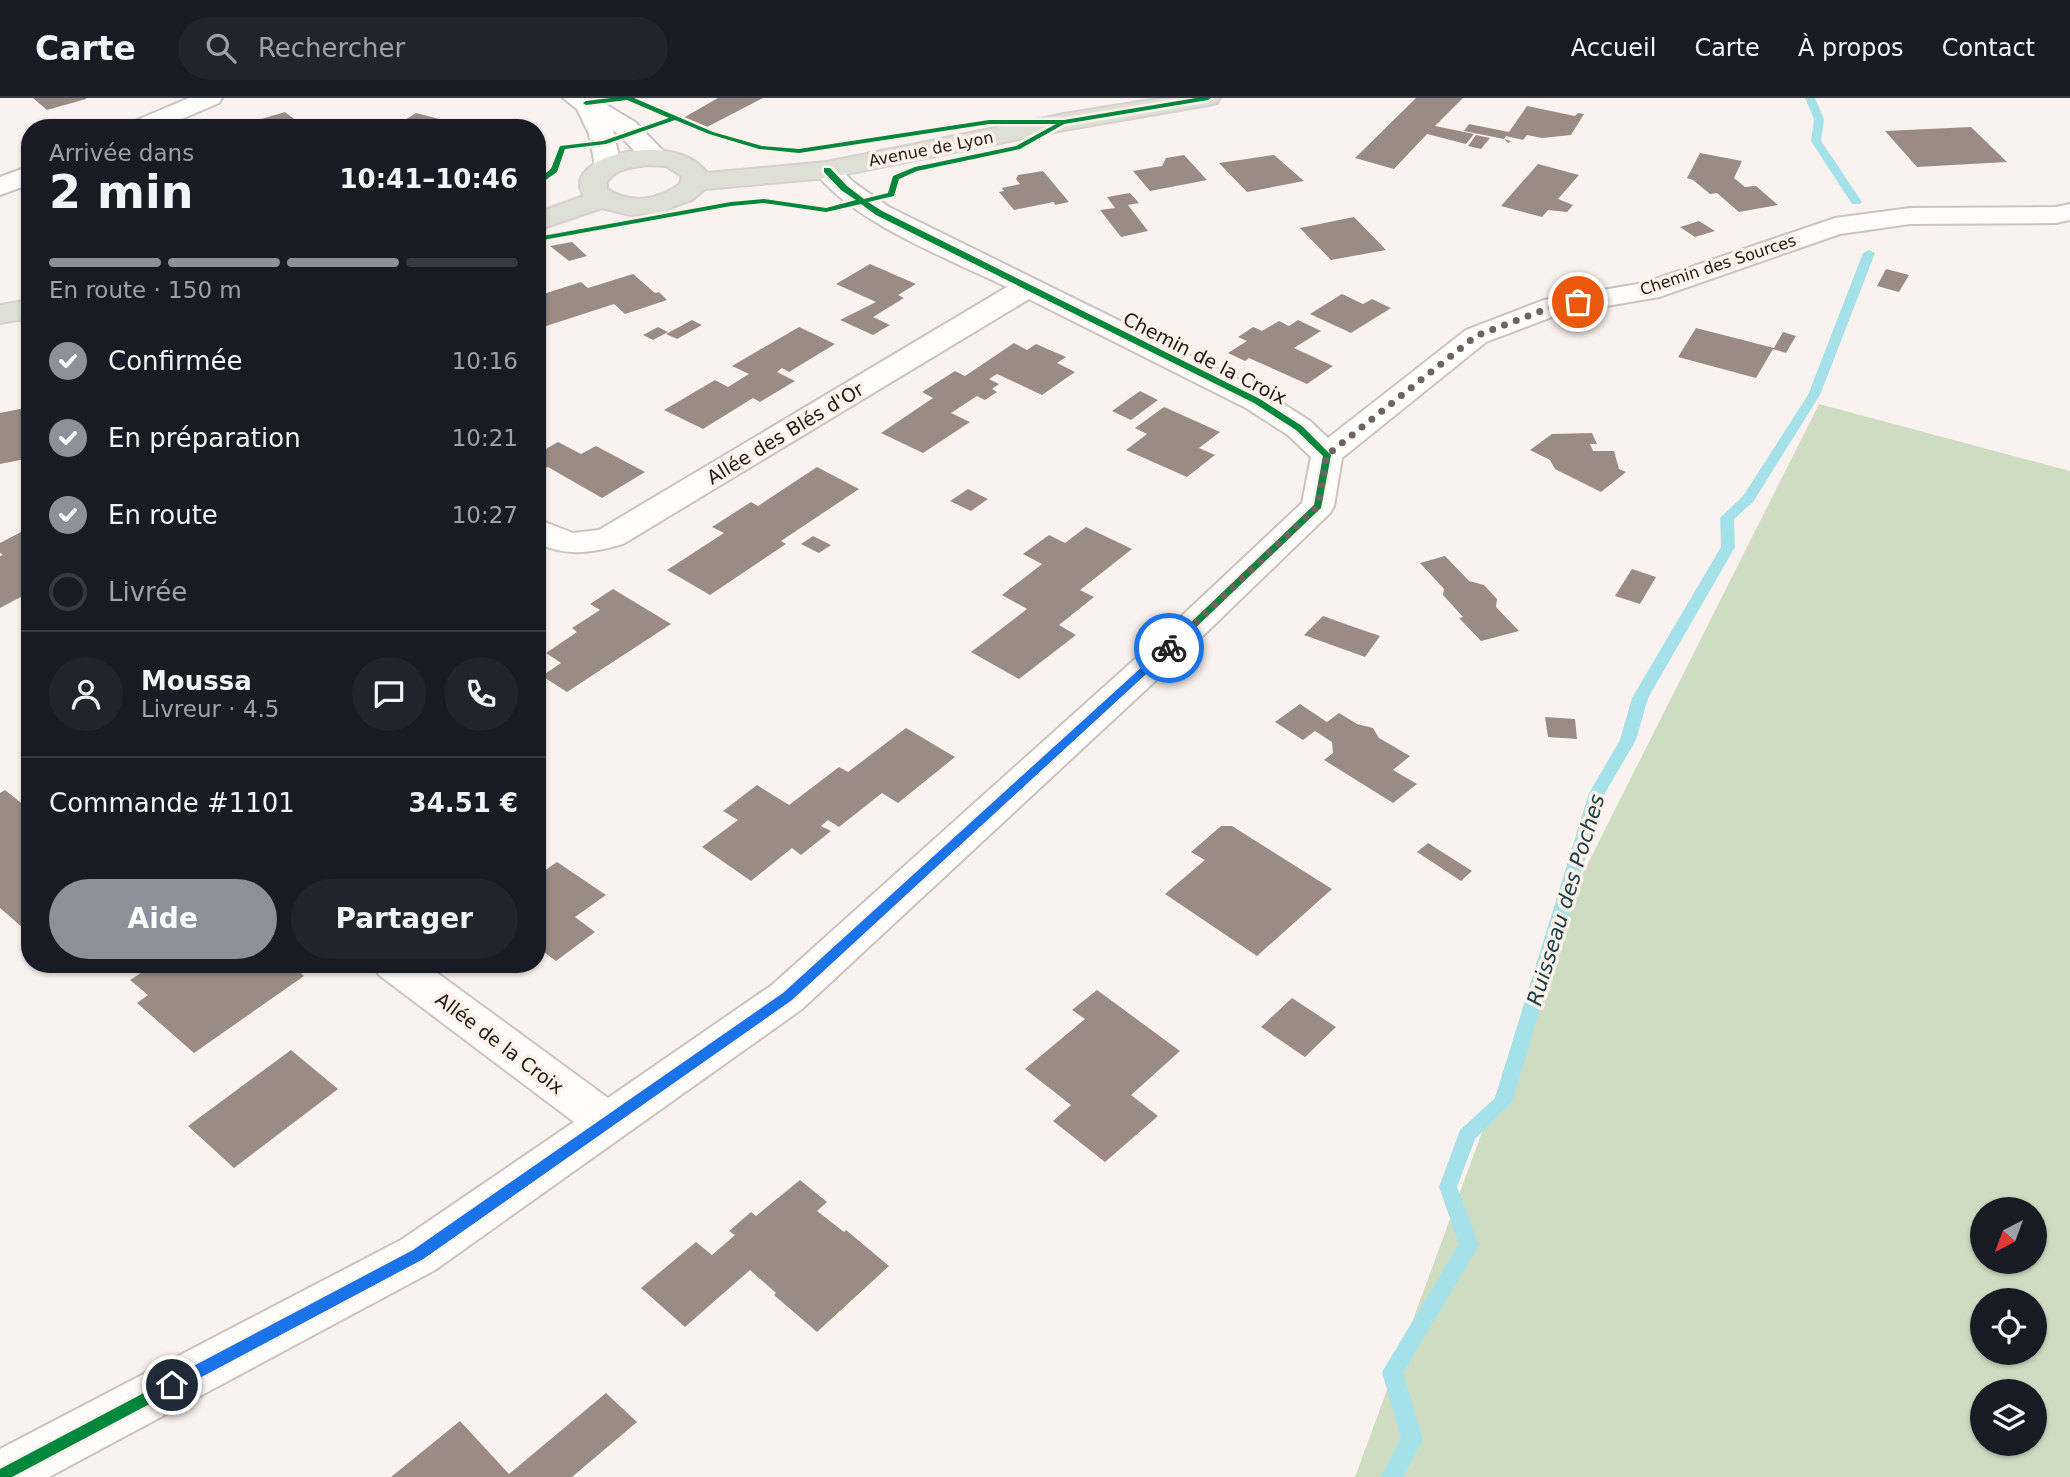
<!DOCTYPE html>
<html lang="fr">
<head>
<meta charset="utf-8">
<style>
	:root { --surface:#171b24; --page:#20242c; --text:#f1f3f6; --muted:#9ea1a6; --line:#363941; --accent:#8c9099 }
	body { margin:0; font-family:"DejaVu Sans",sans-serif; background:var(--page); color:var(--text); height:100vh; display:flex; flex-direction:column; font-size:26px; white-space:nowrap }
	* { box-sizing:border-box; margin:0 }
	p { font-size:23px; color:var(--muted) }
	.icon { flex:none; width:38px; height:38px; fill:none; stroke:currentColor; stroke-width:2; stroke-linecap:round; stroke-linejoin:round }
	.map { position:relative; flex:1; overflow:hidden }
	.details { position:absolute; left:21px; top:21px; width:525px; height:854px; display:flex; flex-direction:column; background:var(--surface); border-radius:28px; box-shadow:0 2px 5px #0004 }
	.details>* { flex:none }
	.needle { width:46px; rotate:221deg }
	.buttons { position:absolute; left:1970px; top:1099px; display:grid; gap:14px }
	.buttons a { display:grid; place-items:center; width:77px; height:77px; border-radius:50%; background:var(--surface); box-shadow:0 2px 5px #0004; font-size:35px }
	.pin { position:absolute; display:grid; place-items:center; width:60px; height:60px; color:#fff; margin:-30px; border:4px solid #fff; border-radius:50%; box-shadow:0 2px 7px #0007 }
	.courier { position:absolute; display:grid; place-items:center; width:70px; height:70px; margin:-35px; border:5px solid #1a73e8; border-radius:50%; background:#fff; color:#222; box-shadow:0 2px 9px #0007 }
	.overview em { font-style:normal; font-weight:600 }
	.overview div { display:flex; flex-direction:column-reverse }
	.overview { display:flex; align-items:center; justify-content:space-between; height:119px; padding:0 28px }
	h1 { font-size:46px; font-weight:600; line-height:52px }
	.bar { display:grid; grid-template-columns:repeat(4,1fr); gap:10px 7px; align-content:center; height:84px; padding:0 28px }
	.bar i { height:9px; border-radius:5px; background:var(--line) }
	.bar .on { background:var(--accent) }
	.bar p { grid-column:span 4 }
	.line { display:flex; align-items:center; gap:18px; padding:0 28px; border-top:2px solid var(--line) }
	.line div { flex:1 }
	.round { display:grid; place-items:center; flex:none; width:74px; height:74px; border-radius:37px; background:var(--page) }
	ol { padding:0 28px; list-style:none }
	li { display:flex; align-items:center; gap:21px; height:77px }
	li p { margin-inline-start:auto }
	li .icon { padding:7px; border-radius:50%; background:var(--accent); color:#fff; stroke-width:4 }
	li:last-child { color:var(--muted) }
	li i { width:38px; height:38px; border:4px solid var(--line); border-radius:50% }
	.primary-button { display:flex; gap:14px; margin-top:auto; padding:14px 28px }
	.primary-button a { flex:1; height:80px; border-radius:42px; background:var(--accent); color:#fff; font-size:28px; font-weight:600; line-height:80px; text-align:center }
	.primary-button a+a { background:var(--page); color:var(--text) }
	header { display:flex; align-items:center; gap:42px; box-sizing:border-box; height:98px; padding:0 35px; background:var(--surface); border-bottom:2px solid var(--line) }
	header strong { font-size:33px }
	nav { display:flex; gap:38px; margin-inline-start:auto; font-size:24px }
	.search { width:490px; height:63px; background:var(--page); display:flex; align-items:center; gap:18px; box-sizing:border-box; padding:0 24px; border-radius:38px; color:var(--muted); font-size:26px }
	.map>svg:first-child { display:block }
	.green { fill:#ceddc2; fill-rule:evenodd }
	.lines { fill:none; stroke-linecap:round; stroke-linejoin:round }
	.stream { fill:#a5e1e9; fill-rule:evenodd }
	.building { fill:#9a8c84 }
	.street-casing { stroke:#ccc3bf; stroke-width:4 }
	.secondary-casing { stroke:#ccc3bf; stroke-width:4 }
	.primary-casing { stroke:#d6d0ce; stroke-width:4 }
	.street { fill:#fefdfc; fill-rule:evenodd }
	.secondary { fill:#fefdfc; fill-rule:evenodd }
	.primary { fill:#dedfd5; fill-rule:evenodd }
	.cycleway-casing { stroke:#fef1ea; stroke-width:5 }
	.cycleway { fill:#00873e; fill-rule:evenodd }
	.route { fill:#1a73e8 }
	.done { stroke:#6e645f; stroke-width:7; stroke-dasharray:0 12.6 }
	.labels { text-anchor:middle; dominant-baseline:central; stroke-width:7; stroke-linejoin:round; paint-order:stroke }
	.far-street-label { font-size:16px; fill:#221712; stroke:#fef1ea }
	.street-label { font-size:19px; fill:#221712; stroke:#fef1ea }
	.water-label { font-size:21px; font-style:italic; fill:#184147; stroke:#fef1ea }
</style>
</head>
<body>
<header>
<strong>Carte</strong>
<div class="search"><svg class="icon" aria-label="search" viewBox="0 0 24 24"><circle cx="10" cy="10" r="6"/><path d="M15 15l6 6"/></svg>Rechercher</div>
<nav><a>Accueil</a><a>Carte</a><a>À propos</a><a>Contact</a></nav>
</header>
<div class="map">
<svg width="2070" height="1379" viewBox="0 0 2070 1379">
	<rect width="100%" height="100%" fill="#faf2ee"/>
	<!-- green -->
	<path class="green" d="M1819 306 2070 373V1379H1355L1562 817ZM1983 1111H2035V1164H1983ZM1983 1202H2035V1255H1983ZM1983 1293H2035V1346H1983Z"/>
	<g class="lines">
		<!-- stream -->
		<path class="stream" d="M1805 0H1815L1824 21 1821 43 1862 104 1860 106H1852L1811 43 1814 21Z
			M1869 152 1875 155 1820 297 1753 404 1734 421 1735 449 1648 600 1636 642 1605 695 1512 1004 1475 1041 1457 1089 1479 1147 1403 1275 1423 1341 1403 1379H1381L1401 1340 1382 1274 1459 1146 1439 1089 1460 1032 1495 1000 1589 695 1620 642 1632 600 1721 449 1720 420 1743 398 1808 297 1863 155Z"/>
	</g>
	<!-- building -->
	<path class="building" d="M33 0H86V1L47 12Z
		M718 0H763L707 29 683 20Z
		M1416 0H1463L1435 28 1474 36 1466 46 1427 36 1394 71 1355 60Z
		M1527 8 1575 18 1578 15 1584 16 1571 37 1542 40 1527 37 1523 42 1506 38 1504 41 1511 43 1508 45 1504 41 1464 33 1469 26 1509 34Z
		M285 14 306 30H234V29Z
		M416 15 471 29V30H392Z
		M1971 29 2007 64 1917 69 1885 33Z
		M1476 37 1490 40 1481 51 1468 48Z
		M1700 55 1742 63 1734 80 1745 89 1756 88 1778 107 1739 114 1717 95 1710 96 1693 82 1687 80Z
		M1184 57 1207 82 1150 93 1133 73 1162 68 1166 60Z
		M1274 57 1304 83 1247 94 1219 65Z
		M1538 66 1579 77 1558 101 1573 107 1567 114 1548 112 1542 119 1501 108Z
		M1043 73 1069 104 1055 107 1054 104 1014 112 999 94 1004 93 1002 90 1020 86 1016 81 1018 77Z
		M1130 95 1139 105 1128 107 1148 133 1121 139 1100 112 1115 110 1107 99Z
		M1354 119 1386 152 1331 162 1300 130Z
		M1699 123 1715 133 1695 139 1680 129Z
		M572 144 587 158 569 163 550 148Z
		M870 166 916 186 898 197 904 200 873 219 890 227 873 237 840 222 876 204 836 186Z
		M1886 171 1909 177 1899 194 1877 188Z
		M633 176 655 195 659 194 667 202 625 216 614 206 537 231V207L543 205 537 198 581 184 588 190Z
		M1342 196 1363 206 1372 201 1391 210 1351 235 1310 216Z
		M692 222 702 227 677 241 666 236Z
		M1298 222 1321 233 1294 250 1333 268 1307 286 1249 260 1245 263 1228 255 1247 243 1238 239 1253 229 1262 233 1279 223 1289 228Z
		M658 229 668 234 653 242 643 237Z
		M799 229 835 246 789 274 782 270 777 274 795 283 760 304 753 300 703 331 664 312 715 282 728 289 749 276 732 268Z
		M1696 230 1774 250 1783 234 1796 238 1786 255 1773 251 1756 280 1678 259Z
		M1014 245 1027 252 1036 246 1066 259 1057 265 1075 274 1042 297 997 276 989 281 999 286 992 291 997 294 985 302 977 298 951 315 970 324 923 355 881 335 933 300 922 294 955 273 965 278Z
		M1140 293 1158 302 1131 322 1112 313Z
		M30 309V360L0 366V315Z
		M1164 309 1220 334 1199 350 1215 357 1187 379 1126 352 1147 336 1135 330Z
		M1592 335 1597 346H1590L1593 353H1614L1619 371 1626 374 1601 394 1555 371 1550 362 1530 352 1552 336Z
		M558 344 581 356 596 348 645 374 602 400 548 369 537 373V356Z
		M817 369 859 391 781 443 786 446 710 497 667 472 724 435 712 429 751 404 758 408Z
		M968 391 988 401 971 413 950 403Z
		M1086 429 1132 451 1080 492 1094 499 1059 527 1076 537 1019 581 971 554 1027 511 1002 497 1042 466 1023 456 1049 437 1065 445Z
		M21 434 30 441V494L0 510V458L3 457 0 455V445Z
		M813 438 831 447 819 455 801 446Z
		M1445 458 1469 483 1484 487 1497 501 1496 509 1519 533 1481 543 1459 520 1463 519 1443 497 1444 491 1420 465Z
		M1632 471 1656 479 1640 506 1615 498Z
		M613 491 671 526 567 594 542 578 561 565 546 555 577 534 572 530 600 512 590 506Z
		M1323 518 1348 527 1380 538 1365 559 1304 537Z
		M1300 606 1327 624 1339 615 1357 626 1373 630 1379 640 1410 658 1393 672 1417 686 1393 705 1324 662 1333 655 1332 644 1315 633 1303 642 1275 624Z
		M1545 619 1575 621 1577 641 1548 639Z
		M906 630 955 659 898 705 882 695 839 729 828 722 821 728 831 733 801 757 792 750 751 783 702 749 738 722 723 713 757 687 789 707 839 669 848 674Z
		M5 692 30 712V836L0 810V695Z
		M1221 728H1232L1332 791 1257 858 1165 796 1205 762 1191 754Z
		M1428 745 1472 773 1461 783 1417 754Z
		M557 764 606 797 575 819 595 834 556 863 537 849V778Z
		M146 866H264L269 870 275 866H290L304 878 194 955 137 905 148 897 130 882 150 869Z
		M1097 892 1180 953 1131 997 1158 1018 1105 1064 1053 1023 1071 1007 1025 971 1085 921 1072 912Z
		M1292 900 1336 929 1305 959 1261 929Z
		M291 952 338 991 234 1070 188 1028Z
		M800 1082 827 1104 817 1113 844 1134 846 1132 889 1168 817 1234 774 1197 776 1195 750 1172 685 1229 641 1190 696 1144 712 1157 735 1137 729 1133 751 1114 756 1118Z
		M606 1295 637 1324 572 1379H391L460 1323 509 1376Z"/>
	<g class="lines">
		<!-- street casing -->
		<g class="street-casing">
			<path id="street" d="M189 0H222L219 5 161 30H126L130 25Z
				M827 64 836 66 853 84 889 109 1268 296 1310 323 1328 340 1466 232 1544 202 1644 185 1835 120 1910 110 2056 109 2070 106V122L2056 125 1910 126 1840 136 1659 199 1560 216 1486 244 1342 360 1334 408 1330 415 1180 560 802 911 435 1172 49 1379H0V1351L401 1142 574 1024 379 877 373 866H425L608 1000 772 887 1154 544 1302 405 1311 359 1288 337 1246 310 1029 201 623 446C592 455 567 459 537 445V421L573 435 599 432 1007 189C951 162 848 122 814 72L818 66Z
				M30 68V86L0 97V79Z"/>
		</g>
		<!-- secondary casing -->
		<g class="secondary-casing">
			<path id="secondary" d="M563 0H595L635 24 669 59 665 65C641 71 631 44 613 32L621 68 617 74 608 76 599 74 595 68 589 36 577 11Z"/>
		</g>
		<!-- primary casing -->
		<g class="primary-casing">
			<path id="primary" d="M1163 0H1220L1217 5 1208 7 1064 32 827 80 705 91 692 102 657 115 630 117 602 110 537 132V115L584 98C557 58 675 30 707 75L827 64 1064 16ZM647 67 666 68 682 78 680 86C658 102 631 107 607 91V84C616 70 632 69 647 67Z
				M30 202V220L0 225V207Z"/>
		</g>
		<!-- street -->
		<use href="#street" class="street"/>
		<!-- secondary -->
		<use href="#secondary" class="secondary"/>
		<!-- primary -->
		<use href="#primary" class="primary"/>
		<!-- cycleway casing -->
		<g class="cycleway-casing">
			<path id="cycleway" d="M611 0H634L713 34 762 48 799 51 989 22H1064L1196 0H1211L1208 2 1064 26 1020 51 917 73 899 81 894 98 868 104 882 113 1260 301 1302 328 1331 357 1321 410 1170 554 791 902 423 1161 12 1379H0V1371L413 1153 783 896 1164 550 1314 407 1323 358 1296 332 1254 305 876 117 861 106 826 114 764 105 731 108 537 143V139L731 104 764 101 826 110 856 102 841 92 824 74V70H830L847 88 864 101 888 95 893 78 915 69 1016 48 1056 26H989L799 55 759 51 709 36 675 22 606 46 565 51 557 74 537 88V82L551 71 560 48 603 43 669 20 627 2 586 7 583 5 586 3Z"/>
		</g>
		<!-- cycleway -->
		<use href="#cycleway" class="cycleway"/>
	</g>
	<!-- route -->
	<path class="route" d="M1165 548 1174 550 792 902 423 1161 177 1292H167L165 1287 167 1282 413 1152 783 895Z"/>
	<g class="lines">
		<!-- done -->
		<path class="done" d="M1169 550 1318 408 1327 357 1476 238 1554 208 1578 204"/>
	</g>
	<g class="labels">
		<!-- far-street labels -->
		<g class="far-street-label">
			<text transform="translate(931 51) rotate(-11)">Avenue de Lyon</text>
			<text transform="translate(1718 167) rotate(-18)">Chemin des Sources</text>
		</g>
		<!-- street labels -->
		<g class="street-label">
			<text transform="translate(1205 260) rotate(27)">Chemin de la Croix</text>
			<text transform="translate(785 335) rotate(-31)">Allée des Blés d'Or</text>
			<text transform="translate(500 945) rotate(37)">Allée de la Croix</text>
		</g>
		<!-- water labels -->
		<g class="water-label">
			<text transform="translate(1566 802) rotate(-73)">Ruisseau des Poches</text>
		</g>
	</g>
</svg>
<div class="buttons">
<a><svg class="needle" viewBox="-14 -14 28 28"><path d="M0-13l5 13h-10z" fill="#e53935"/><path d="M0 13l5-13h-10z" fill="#9ea1a6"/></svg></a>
<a><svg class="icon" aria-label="locate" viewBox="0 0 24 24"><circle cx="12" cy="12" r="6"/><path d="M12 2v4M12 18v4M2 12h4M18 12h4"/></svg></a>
<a><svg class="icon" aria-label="layers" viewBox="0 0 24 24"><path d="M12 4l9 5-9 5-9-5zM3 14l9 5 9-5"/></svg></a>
</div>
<div class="pin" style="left:1578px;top:204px;background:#ea580c"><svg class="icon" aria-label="bag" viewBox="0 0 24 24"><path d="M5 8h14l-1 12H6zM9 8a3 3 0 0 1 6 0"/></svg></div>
<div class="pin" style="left:172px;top:1287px;background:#1f2937"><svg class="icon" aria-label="home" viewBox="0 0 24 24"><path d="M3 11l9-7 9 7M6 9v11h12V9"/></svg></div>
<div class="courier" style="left:1169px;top:550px"><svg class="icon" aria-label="bike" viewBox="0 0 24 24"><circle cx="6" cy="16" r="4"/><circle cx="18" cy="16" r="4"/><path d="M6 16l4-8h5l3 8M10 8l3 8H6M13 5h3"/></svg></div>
<section class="details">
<div class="overview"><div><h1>2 min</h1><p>Arrivée dans</p></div><em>10:41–10:46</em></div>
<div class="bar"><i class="on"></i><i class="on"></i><i class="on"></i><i></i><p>En route · 150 m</p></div>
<ol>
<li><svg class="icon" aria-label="check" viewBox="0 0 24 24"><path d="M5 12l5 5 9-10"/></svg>Confirmée<p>10:16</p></li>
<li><svg class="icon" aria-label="check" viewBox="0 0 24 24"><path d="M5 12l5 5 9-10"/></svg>En préparation<p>10:21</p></li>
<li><svg class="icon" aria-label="check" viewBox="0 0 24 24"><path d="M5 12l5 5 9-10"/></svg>En route<p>10:27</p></li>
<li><i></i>Livrée</li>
</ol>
<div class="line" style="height:126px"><a class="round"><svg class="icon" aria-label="person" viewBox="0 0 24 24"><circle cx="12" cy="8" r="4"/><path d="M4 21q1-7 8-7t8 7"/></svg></a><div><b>Moussa</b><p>Livreur · 4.5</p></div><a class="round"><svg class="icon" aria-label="chat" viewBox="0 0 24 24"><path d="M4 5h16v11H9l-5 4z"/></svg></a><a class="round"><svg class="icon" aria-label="phone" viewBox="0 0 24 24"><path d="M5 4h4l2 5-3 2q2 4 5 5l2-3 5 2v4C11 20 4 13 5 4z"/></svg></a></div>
<div class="line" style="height:91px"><div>Commande #1101</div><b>34.51 €</b></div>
<div class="primary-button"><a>Aide</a><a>Partager</a></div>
</section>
</div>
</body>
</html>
